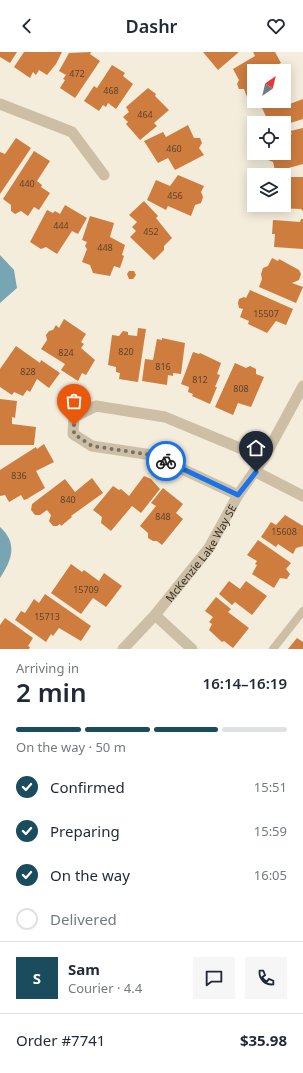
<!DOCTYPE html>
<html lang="en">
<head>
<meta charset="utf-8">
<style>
	:root { --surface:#fff; --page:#f6f6f7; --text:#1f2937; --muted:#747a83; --line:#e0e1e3; --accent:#1a4c5d }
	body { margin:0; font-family:"Noto Sans",sans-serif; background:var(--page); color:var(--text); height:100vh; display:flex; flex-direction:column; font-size:15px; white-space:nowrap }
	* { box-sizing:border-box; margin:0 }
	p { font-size:13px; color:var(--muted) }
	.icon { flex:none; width:22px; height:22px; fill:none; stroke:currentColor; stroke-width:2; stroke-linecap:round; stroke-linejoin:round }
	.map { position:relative; height:597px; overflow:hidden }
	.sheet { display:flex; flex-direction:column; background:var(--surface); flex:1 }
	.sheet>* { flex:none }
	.needle { width:26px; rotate:34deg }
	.tools { position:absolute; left:247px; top:12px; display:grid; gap:8px }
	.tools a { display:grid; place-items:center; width:44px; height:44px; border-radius:0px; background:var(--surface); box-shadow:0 2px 10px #0003; font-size:20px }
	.pin { position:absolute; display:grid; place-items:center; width:34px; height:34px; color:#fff; margin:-41px -17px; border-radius:50% 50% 50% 0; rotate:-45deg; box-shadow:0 0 4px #0007 }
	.pin .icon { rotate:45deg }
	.courier { position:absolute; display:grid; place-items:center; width:40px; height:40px; margin:-20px; border:3px solid #1a73e8; border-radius:50%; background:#fff; color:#222; box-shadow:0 1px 5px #0007 }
	.headline em { font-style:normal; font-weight:600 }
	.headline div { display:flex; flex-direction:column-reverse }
	.headline { display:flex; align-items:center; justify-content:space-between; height:68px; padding:0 16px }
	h1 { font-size:26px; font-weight:600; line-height:30px }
	.bar { display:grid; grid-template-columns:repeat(4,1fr); gap:6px 4px; align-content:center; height:48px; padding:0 16px }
	.bar i { height:5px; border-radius:3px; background:var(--line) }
	.bar .selected { background:var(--accent) }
	.bar p { grid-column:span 4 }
	.line { display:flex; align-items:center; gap:10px; padding:0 16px; border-top:1px solid var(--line) }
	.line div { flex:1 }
	.round { display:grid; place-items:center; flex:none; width:42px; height:42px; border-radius:0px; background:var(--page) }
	ol { padding:0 16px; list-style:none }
	li { display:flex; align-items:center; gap:12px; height:44px }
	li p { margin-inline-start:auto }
	li .icon { padding:4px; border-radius:50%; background:var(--accent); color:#fff; stroke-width:4 }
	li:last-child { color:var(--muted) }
	li i { width:22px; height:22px; border:2px solid var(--line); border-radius:50% }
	header { display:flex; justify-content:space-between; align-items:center; height:52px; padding:0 16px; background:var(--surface); font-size:18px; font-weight:600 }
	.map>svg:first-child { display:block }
	.water { fill:#78a5b3 }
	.building { fill:#ce7d3f }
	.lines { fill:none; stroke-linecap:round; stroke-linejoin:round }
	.service { stroke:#cdbfa6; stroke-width:8 }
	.minor { stroke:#cdbfa6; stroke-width:11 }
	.tertiary { stroke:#cdbfa6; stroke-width:11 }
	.done { stroke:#7a7267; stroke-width:4; stroke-dasharray:0 7.2 }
	.route { stroke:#1a73e8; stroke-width:5 }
	.labels { text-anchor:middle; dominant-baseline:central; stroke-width:3.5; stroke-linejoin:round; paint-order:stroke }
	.number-label { font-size:9px; fill:#5e432e }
	.street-label { font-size:11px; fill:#393028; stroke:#fbf6e8 }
</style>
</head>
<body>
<header><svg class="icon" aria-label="back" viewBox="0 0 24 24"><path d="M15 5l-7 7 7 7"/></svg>Dashr<svg class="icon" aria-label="heart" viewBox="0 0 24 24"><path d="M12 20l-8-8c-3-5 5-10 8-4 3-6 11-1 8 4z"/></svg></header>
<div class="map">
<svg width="303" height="597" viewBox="0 0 303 597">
	<rect width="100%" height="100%" fill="#f4eddc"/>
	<!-- water -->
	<path class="water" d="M0 203 14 218 17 236 0 251Z
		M0 475C18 491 12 508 0 526Z"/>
	<!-- building -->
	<path class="building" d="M0 0H17L10 11 0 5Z
		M24 0H62L56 12 47 23 39 18 36 23 33 20 30 26 14 15Z
		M91 0 90 2 100 9 75 46 60 36 65 28 63 27 66 23 59 19 69 1Z
		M203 0H239L218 18Z
		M253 0H275L281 11 271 16 273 19H254V41L247 45 244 37H239L237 32 239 28 233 17 255 4Z
		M112 13 125 21 123 24 133 32 116 57 108 51 106 55 103 53 99 59 84 49 94 34 97 36Z
		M148 36 156 42 155 44 169 58 154 71 157 74 140 88 126 72 128 70 123 65 129 60 126 55Z
		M284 45 287 53 303 47V67L284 73V71H262L267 67 259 49H284Z
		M188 73 194 86H200L202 91 199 96 204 103 175 118 168 106 158 111 144 89 163 80 166 85Z
		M303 76V112L285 117V116L275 118 273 110 268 108 269 101H284V83L292 82 290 79Z
		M16 86 31 96 0 142V100L5 102Z
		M34 99 50 109 37 129 42 133 41 135 50 141 39 158 34 155 28 164 21 159 15 162 11 159V153L3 147Z
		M178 123 204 134 201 140 203 145 201 151 195 153 191 164 168 154 166 158 147 148 156 128 170 134Z
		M284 125H303V159L301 157 275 156V153H284Z
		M144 149 158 164 156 166 172 186 164 194V198L154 208 130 185 136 179 132 175 137 170 129 163Z
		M65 153 87 166 78 182 72 179 57 202 46 195 41 197 30 190 47 158 53 161 55 159 60 162Z
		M90 164 114 171 110 185 125 193 122 203 124 204 120 216 114 214 110 224 93 221 90 213 82 210 87 197 85 194 87 190 82 188Z
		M301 167H303V197L274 195 275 182H272L273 168 300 170Z
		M272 206 278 209 279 207 299 218 301 222 299 228 292 231 303 235 296 251 259 235 262 227 261 222 263 216 268 214Z
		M129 219H134L136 223 133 227H129L127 222Z
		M250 238 293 257 286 273 276 269 267 281 248 272 249 269 240 265 243 257 239 256 238 251 239 247 244 245 246 246Z
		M64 267 86 282 81 290 84 292 81 296 95 308 86 323 82 321 78 329 61 318 65 312 41 297 47 288 46 283 49 279 53 278 56 273 59 276Z
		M138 276 146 277 138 330 119 327 120 321 116 320V315L108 313 112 283 119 284 123 279 128 280V283L137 284Z
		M162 286 185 291 181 322 173 321V324L168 323 167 333 142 329 145 307 153 308 157 287 162 288Z
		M16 294 40 311 41 308 60 321 49 336 37 327 30 340 27 338 23 344 14 340 12 343 0 335V317Z
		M193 300 199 302 200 301 221 311 217 322 220 323 215 335H217L210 352 192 344 193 342 188 340 189 335 181 332Z
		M235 311 246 316 250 314 256 317V322L264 325 251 355 238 351 233 363 215 355Z
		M0 347 17 349 15 366 12 365V372L36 375 34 393H0Z
		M44 392 54 410 36 419 45 436 27 447 24 448 21 443 9 450 5 443 0 444V418L36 395 37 397Z
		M144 424 151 427 160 437 141 461 132 454 111 479 101 471 102 465 93 458 113 434 119 438 121 437 129 444Z
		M92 426 103 441 71 464 72 465 61 474 60 472 57 474H53L49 469 51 463 47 458 40 463H35L31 458 32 452 65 427 75 440Z
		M163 436 183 452 176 461 183 467 162 493 157 489H153L148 486V481L140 474 156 454 151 451Z
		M285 463 303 474V494L296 496 293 502 278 492 276 495 261 485 271 470 276 473Z
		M258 488 291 511 286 517 290 522 287 527 280 526 274 536 252 522 257 513 255 512 257 509 247 503Z
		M71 512 82 520 84 518 99 529 104 521 122 534 106 555 93 546 81 562 51 541Z
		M229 529 240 537 246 529 267 544 252 563 235 550 232 553 219 542Z
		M45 542 91 574 81 589 59 576 53 584 51 582 46 590 15 568 21 559 25 561 34 547 39 551Z
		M216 545 231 557 228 560 249 576 233 596 224 589 222 590 209 578 212 572 209 570 213 565 205 559Z
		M5 566 33 586 28 594 30 595 29 597H0V573Z
		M297 586 303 590V597H288Z"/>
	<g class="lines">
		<!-- service -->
		<path class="service" d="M273 597 303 559"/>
		<!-- minor -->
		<path class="minor" d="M0 52 72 80 104 123
			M256 420 303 444
			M238 443 152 403 92 394 73 382 74 365 96 354 165 365 264 406
			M155 563 192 597"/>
		<!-- tertiary -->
		<path class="tertiary" id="s1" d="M123 597 155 563 209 496 238 443 264 406 303 334"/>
	</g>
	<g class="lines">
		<!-- done -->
		<path class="done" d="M74 373V382L92 394 152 403 166 409"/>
		<!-- route -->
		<path class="route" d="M166 409 238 443 256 420"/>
	</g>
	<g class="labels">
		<!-- number labels -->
		<g class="number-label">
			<text x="77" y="21">472</text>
			<text x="111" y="38">468</text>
			<text x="145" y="62">464</text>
			<text x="174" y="96">460</text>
			<text x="27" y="131">440</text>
			<text x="175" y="143">456</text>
			<text x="61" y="173">444</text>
			<text x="151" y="179">452</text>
			<text x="105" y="195">448</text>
			<text x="266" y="261">15507</text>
			<text x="126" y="299">820</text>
			<text x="66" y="300">824</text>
			<text x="163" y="314">816</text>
			<text x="28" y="319">828</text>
			<text x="200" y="327">812</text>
			<text x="241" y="336">808</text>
			<text x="19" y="423">836</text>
			<text x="68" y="447">840</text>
			<text x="163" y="464">848</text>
			<text x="284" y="479">15608</text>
			<text x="86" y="537">15709</text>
			<text x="47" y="564">15713</text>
		</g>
		<!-- street labels -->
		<g class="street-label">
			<text stroke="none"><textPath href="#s1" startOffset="124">McKenzie Lake Way SE</textPath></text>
		</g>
	</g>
</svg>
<div class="tools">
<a><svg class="needle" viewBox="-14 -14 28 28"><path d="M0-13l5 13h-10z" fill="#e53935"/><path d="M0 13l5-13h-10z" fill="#747a83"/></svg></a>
<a><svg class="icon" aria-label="locate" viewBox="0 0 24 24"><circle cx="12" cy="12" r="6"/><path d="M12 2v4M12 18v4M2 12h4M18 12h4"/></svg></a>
<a><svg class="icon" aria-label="layers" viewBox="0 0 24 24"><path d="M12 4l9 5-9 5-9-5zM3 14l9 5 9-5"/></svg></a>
</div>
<div class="pin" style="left:74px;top:373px;background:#ea580c"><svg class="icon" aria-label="bag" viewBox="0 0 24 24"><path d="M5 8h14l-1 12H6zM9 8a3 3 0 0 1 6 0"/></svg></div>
<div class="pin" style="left:256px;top:420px;background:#1f2937"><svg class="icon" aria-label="home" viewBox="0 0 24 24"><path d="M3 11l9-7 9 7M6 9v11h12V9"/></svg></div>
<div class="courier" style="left:166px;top:409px"><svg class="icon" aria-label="bike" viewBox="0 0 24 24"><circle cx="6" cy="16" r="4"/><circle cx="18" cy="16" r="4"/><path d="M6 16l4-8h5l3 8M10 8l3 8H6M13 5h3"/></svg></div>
</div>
<section class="sheet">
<div class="headline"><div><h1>2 min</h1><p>Arriving in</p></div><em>16:14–16:19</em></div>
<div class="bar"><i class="selected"></i><i class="selected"></i><i class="selected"></i><i></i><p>On the way · 50 m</p></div>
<ol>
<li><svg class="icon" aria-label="check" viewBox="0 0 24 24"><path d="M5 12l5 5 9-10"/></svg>Confirmed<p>15:51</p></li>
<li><svg class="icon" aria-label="check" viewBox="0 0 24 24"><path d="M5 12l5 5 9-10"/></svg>Preparing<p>15:59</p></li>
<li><svg class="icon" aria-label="check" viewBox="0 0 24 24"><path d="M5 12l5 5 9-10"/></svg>On the way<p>16:05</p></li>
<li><i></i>Delivered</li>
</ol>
<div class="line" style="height:72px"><b class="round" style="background:var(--accent);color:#fff">S</b><div><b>Sam</b><p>Courier · 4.4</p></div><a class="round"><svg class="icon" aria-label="chat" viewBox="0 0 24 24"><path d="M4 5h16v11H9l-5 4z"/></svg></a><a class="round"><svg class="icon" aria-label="phone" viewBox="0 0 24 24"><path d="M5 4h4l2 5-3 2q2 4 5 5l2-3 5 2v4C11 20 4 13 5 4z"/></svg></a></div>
<div class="line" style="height:52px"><div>Order #7741</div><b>$35.98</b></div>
</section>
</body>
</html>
